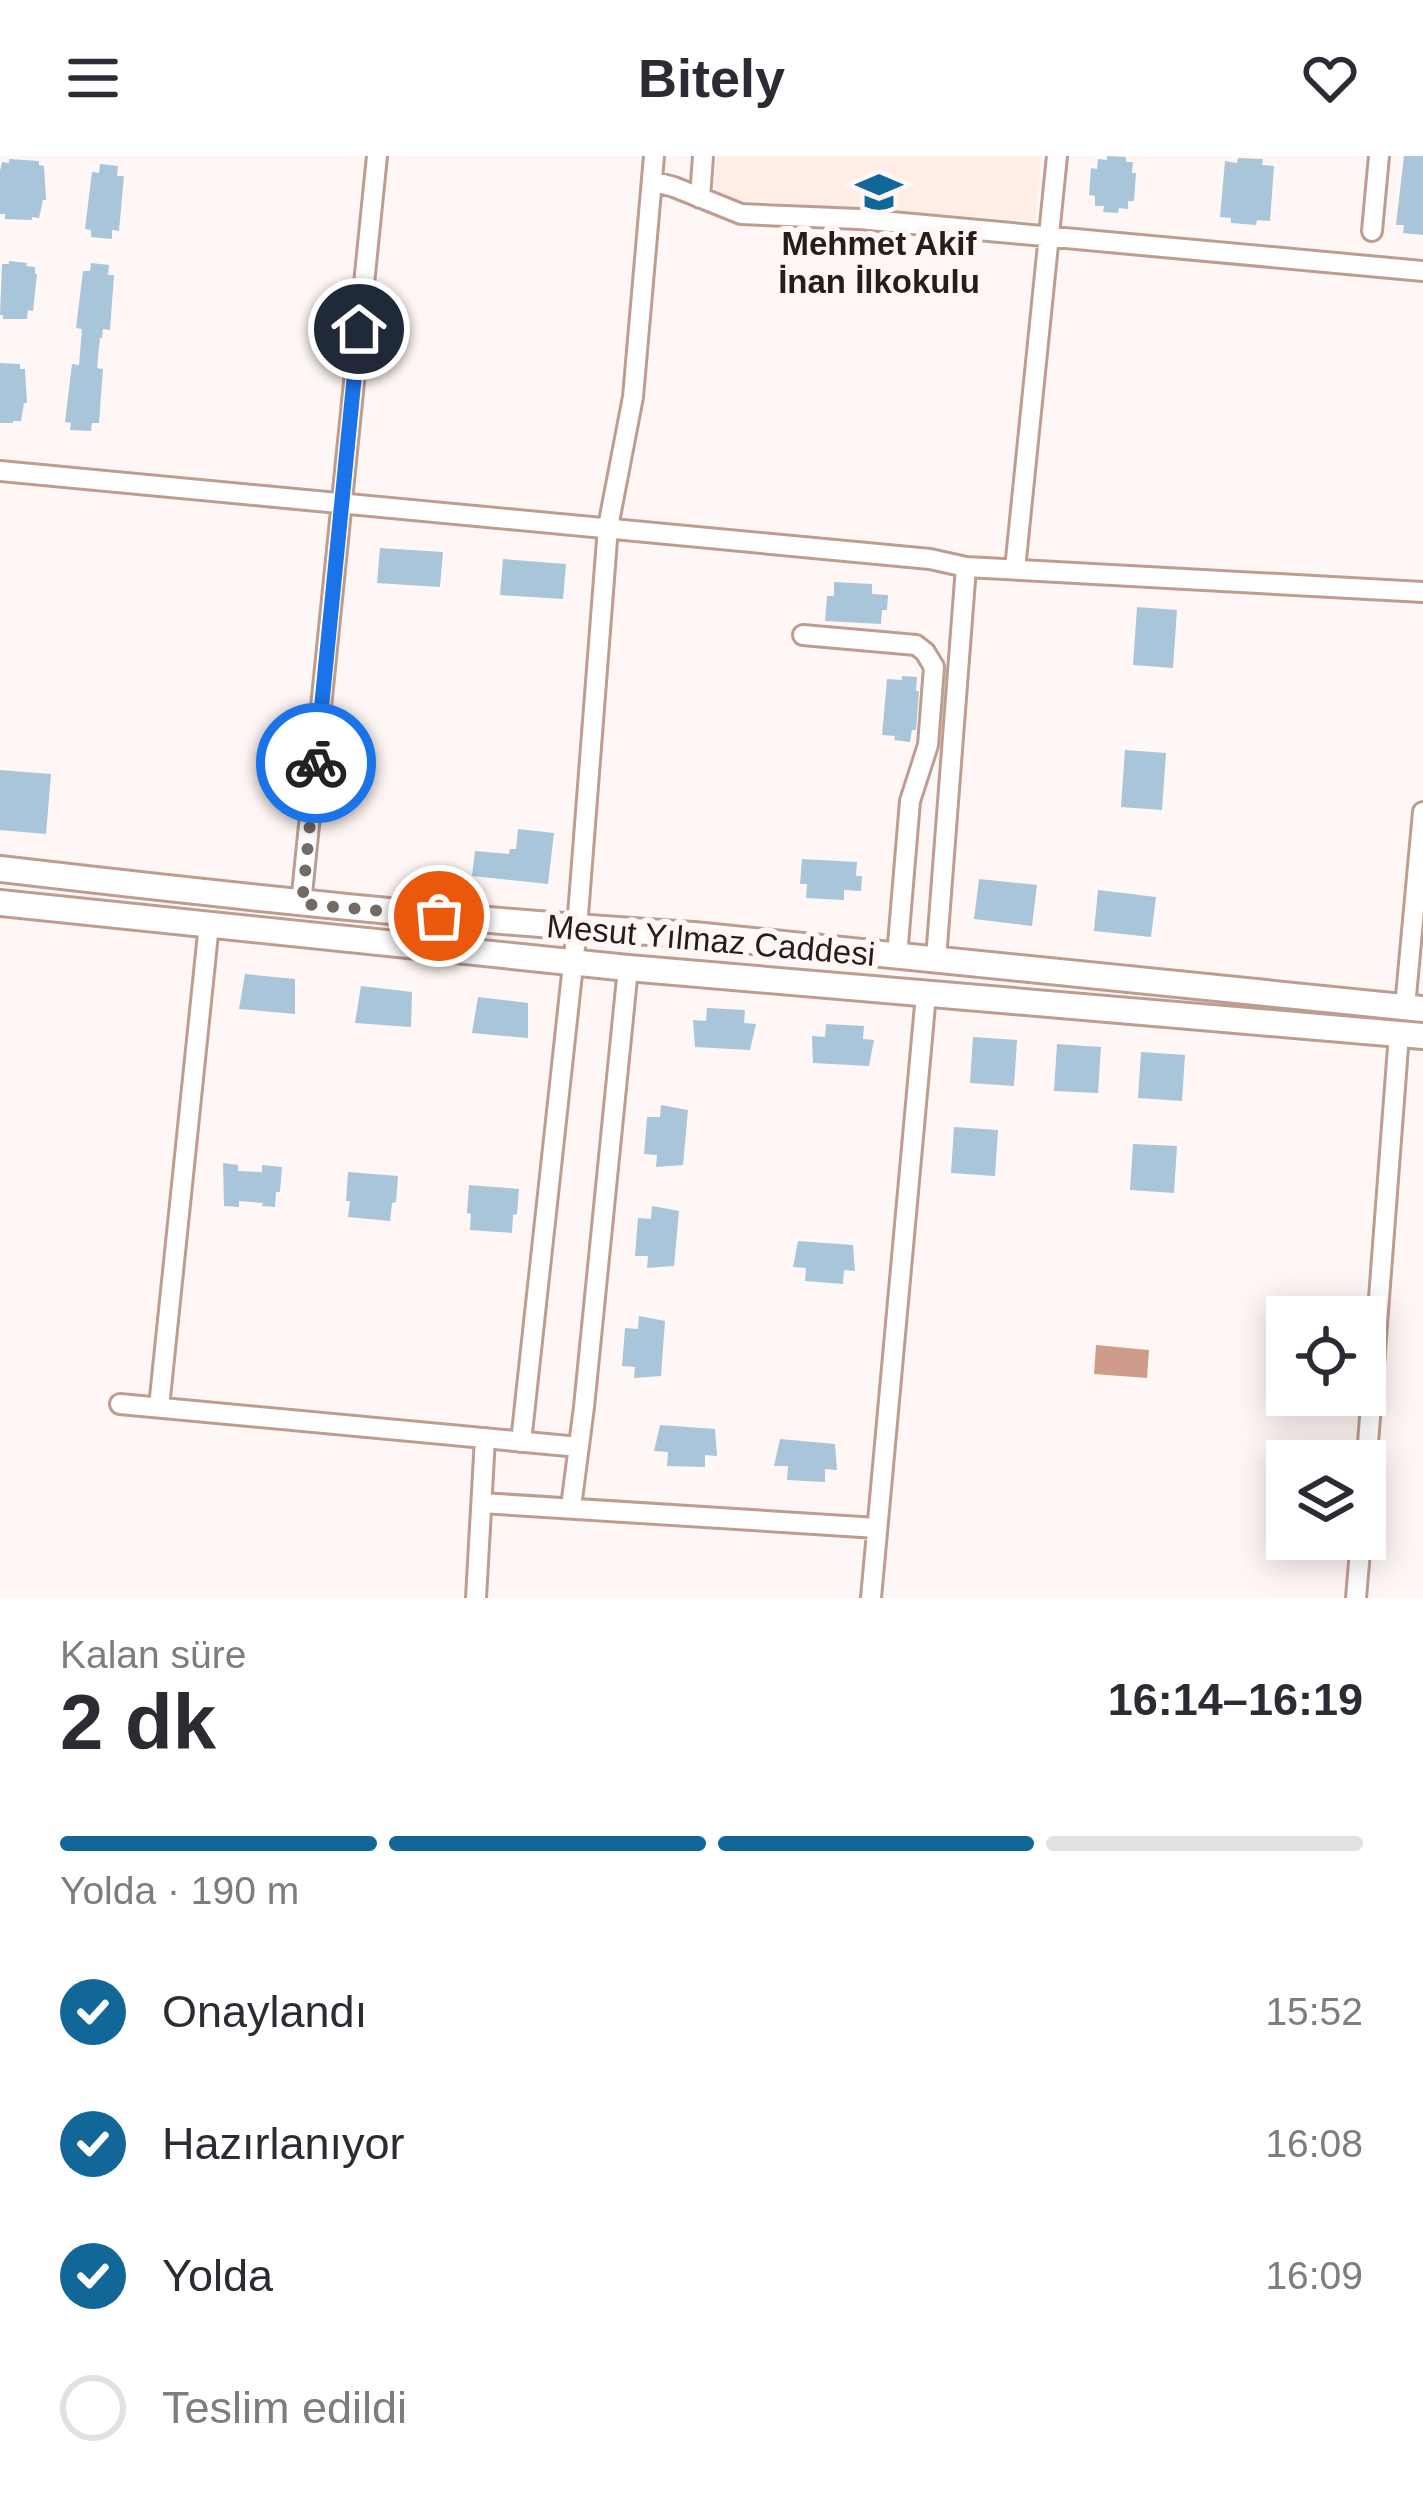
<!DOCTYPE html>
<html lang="tr">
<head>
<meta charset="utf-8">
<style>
	:root { --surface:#fff; --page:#f2f2f3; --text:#2b2b33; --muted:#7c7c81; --line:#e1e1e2; --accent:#116898 }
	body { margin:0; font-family:Helvetica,sans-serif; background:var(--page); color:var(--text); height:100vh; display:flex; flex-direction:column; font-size:45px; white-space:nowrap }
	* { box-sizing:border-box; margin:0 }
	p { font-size:39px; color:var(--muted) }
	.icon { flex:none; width:66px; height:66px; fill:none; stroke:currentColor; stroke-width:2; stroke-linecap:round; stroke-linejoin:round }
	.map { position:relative; height:1442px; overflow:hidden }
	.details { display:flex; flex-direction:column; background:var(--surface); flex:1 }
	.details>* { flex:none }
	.controls { position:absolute; left:1266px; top:1140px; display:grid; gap:24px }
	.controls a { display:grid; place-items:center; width:120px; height:120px; border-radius:0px; background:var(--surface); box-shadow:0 6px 30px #0003; font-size:60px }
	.pin { position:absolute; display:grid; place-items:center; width:102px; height:102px; color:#fff; margin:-51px; border:6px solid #fff; border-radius:50%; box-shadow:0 3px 12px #0007 }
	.courier { position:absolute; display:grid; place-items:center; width:120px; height:120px; margin:-60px; border:9px solid #1a73e8; border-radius:50%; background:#fff; color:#222; box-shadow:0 3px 15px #0007 }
	.head em { font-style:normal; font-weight:800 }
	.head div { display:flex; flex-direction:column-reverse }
	.head { display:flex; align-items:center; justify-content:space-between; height:204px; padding:0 60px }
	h1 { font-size:78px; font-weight:800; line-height:90px }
	.bar { display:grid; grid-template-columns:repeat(4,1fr); gap:18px 12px; align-content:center; height:144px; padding:0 60px }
	.bar i { height:15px; border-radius:9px; background:var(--line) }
	.bar .selected { background:var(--accent) }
	.bar p { grid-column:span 4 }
	ol { padding:0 60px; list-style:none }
	li { display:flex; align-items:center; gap:36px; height:132px }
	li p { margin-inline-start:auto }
	li .icon { padding:12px; border-radius:50%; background:var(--accent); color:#fff; stroke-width:4 }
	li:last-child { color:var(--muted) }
	li i { width:66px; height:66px; border:6px solid var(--line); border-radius:50% }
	header { display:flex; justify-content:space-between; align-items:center; height:156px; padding:0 60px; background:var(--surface); font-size:54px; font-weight:800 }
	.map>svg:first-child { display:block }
	.built { fill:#ffede6 }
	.water { fill:#d09c8a }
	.building { fill:#a8c5da }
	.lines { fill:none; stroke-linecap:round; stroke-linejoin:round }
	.minor-casing { stroke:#be9d91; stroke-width:24 }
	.major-casing { stroke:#be9d91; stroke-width:30 }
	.minor { stroke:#fff; stroke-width:18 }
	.major { stroke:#fff; stroke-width:24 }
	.done { stroke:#736965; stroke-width:12; stroke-dasharray:0 21.6 }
	.route { stroke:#1a73e8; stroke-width:15 }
	.labels { text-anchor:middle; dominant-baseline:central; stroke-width:12; stroke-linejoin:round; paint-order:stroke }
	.poi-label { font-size:33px; font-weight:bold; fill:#281c17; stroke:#fff7f5 }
	.street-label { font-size:33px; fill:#281c17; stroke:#fff7f5 }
</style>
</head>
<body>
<header><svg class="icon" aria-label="menu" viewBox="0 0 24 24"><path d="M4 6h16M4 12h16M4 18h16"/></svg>Bitely<svg class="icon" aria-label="heart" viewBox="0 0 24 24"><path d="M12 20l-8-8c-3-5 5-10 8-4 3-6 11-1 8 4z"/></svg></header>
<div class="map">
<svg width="1423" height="1442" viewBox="0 0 1423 1442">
	<rect width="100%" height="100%" fill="#fff7f5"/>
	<!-- built -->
	<path class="built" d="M717 0H1041L1035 65 725 43 714 29Z"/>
	<!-- water -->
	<path class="water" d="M1096 1189 1149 1194 1147 1222 1094 1218Z"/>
	<!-- building -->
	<path class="building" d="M1107 0 1126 1V6H1133L1132 17H1136L1134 45H1128V53L1119 52 1118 57 1103 56 1104 50H1095V40L1089 39 1091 12 1097 13 1098 3 1107 4Z
		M1404 0H1423V79L1403 77 1404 69H1396Z
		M1238 2 1263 3 1262 9 1274 10 1270 65 1257 64 1256 69 1231 67V62L1220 61 1225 5 1237 7Z
		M9 3 39 5V9L44 10 46 44H43L39 62 32 61V64L5 63V58H0V15L2 6 9 7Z
		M100 8 118 10 117 20H124L119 75 112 74V83L91 81V74L85 73 92 16 99 17Z
		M9 105 27 107 26 110 35 111V118H37L33 155 28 154 27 163H3V159H0L2 108H9Z
		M91 107 109 109 108 119H114L110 174 103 173 102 182H100L97 212 103 213 99 267H92L91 275 70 274 71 267 65 266 72 208 79 209 82 173 76 172 83 115H90Z
		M0 207 20 208V213H25L27 247H24L21 265H13V267H0Z
		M380 392 443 396 440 431 377 427Z
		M503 403 566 408 563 443 500 439Z
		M834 426 872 428V438L888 439 887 454H882L881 468 825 465 827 440H834Z
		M1137 451 1177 454 1173 512 1133 509Z
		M902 520 917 521 916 535H919L916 574H912L910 586 894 584 895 580 882 579 887 523 902 524Z
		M1125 594 1166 597 1162 654 1121 651Z
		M0 614 51 618 46 678 0 674Z
		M518 673 554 677 548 728 472 720 475 695 509 698 510 693H516Z
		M802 703 857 706 856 720H862L861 735 844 734V744L806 742 807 728H800Z
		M979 723 1037 729 1032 770 974 763Z
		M1098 734 1156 741 1151 781 1094 775Z
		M245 818 295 823V858L239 853Z
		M361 830 412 836 411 871 355 867Z
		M478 841 528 847V882L472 877Z
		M707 852 745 854 744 867 756 868 750 894 695 891 693 864 706 865Z
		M826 868 864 870 863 883 874 884 869 910 813 907 812 880 825 881Z
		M973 881 1017 884 1014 930 970 927Z
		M1057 888 1101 891 1098 937 1054 935Z
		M1141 896 1185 899 1182 945 1138 942Z
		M661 949 688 954 683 1009 656 1011 657 999 644 998 647 961H660Z
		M954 971 998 974 995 1020 951 1017Z
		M1133 988 1177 990 1174 1037 1130 1034Z
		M223 1007 238 1009V1015L262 1016V1009L282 1011 280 1036H276L275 1051 262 1050 263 1047 239 1045V1051L224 1050Z
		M348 1016 398 1020 396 1046 392 1047 390 1065 348 1061 350 1045H346Z
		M469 1029 519 1033 517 1058 513 1059 512 1077 470 1074 471 1058 467 1057Z
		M652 1050 679 1055 674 1110 647 1112 648 1100H635L638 1062 651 1063Z
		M798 1085 853 1089 855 1115 844 1114 843 1128 805 1125 806 1112 793 1111Z
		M639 1160 665 1165 661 1220 634 1222 635 1211 622 1210 625 1172 638 1173Z
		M660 1269 715 1273 717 1300 705 1299V1311L667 1310 668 1296 654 1295Z
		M780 1283 835 1288 837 1314 825 1313V1326L787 1324 788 1310H774Z"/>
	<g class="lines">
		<!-- minor casing -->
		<g class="minor-casing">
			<path id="minor" d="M652 25 674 31 741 58 859 63 1423 115
				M700 42 703 0
				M1372 75 1379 0
				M0 315 930 403 966 411 1423 436
				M1015 413 1057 0
				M803 479 916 489 925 496 934 511 928 589 910 645 897 800
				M301 748 377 0
				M936 803 966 411
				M1405 851 1423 656
				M120 1248 579 1291
				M159 1251 209 768
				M521 1286 577 772 608 371 633 241 654 0
				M1365 1327 1399 878
				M482 1347 877 1372
				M571 1351 584 1251 628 812
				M476 1442 485 1282
				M871 1442 926 838
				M1356 1442 1361 1383"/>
		</g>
		<!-- major casing -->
		<g class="major-casing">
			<path id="major" d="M0 713C231 740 462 765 694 779L1423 853
				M0 747 628 812 1423 880"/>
		</g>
		<!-- minor -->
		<use href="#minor" class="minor"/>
		<!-- major -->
		<use href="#major" class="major"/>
	</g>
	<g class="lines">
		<!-- done -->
		<path class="done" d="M316 607 302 748 439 760"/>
		<!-- route -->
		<path class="route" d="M316 607 359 173"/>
	</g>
	<!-- icons -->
	<defs>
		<g id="school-bare" transform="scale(3.6)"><path d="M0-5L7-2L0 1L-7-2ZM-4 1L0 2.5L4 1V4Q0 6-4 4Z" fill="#116898" stroke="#fff7f5" stroke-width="2.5" paint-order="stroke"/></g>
	</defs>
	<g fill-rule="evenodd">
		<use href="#school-bare" x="879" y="36"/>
	</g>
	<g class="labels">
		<!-- poi labels -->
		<g class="poi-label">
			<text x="879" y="87">Mehmet Akif<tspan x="879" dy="38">İnan İlkokulu</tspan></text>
		</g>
		<!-- street labels -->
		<g class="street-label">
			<text transform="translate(711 784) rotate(5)">Mesut Yılmaz Caddesi</text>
		</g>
	</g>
</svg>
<div class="controls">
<a><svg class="icon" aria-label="locate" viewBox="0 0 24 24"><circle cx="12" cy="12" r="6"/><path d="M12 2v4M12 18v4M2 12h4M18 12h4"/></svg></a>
<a><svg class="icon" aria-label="layers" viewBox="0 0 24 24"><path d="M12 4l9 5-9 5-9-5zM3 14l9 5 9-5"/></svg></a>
</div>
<div class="pin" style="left:439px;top:760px;background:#ea580c"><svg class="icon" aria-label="bag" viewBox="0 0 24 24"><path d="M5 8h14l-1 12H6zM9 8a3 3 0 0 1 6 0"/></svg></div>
<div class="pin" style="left:359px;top:173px;background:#1f2937"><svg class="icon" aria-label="home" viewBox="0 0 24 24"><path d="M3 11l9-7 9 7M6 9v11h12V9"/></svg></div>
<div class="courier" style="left:316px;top:607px"><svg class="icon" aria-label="bike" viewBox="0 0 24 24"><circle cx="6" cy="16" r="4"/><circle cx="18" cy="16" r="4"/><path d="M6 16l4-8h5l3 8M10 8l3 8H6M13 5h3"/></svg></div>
</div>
<section class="details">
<div class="head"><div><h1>2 dk</h1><p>Kalan süre</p></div><em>16:14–16:19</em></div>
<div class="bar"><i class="selected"></i><i class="selected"></i><i class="selected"></i><i></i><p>Yolda · 190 m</p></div>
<ol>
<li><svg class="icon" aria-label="check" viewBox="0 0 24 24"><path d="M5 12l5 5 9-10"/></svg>Onaylandı<p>15:52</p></li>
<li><svg class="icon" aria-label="check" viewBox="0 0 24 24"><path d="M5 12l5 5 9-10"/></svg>Hazırlanıyor<p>16:08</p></li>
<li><svg class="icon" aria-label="check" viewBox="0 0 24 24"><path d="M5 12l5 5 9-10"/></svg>Yolda<p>16:09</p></li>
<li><i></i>Teslim edildi</li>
</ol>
</section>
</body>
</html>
